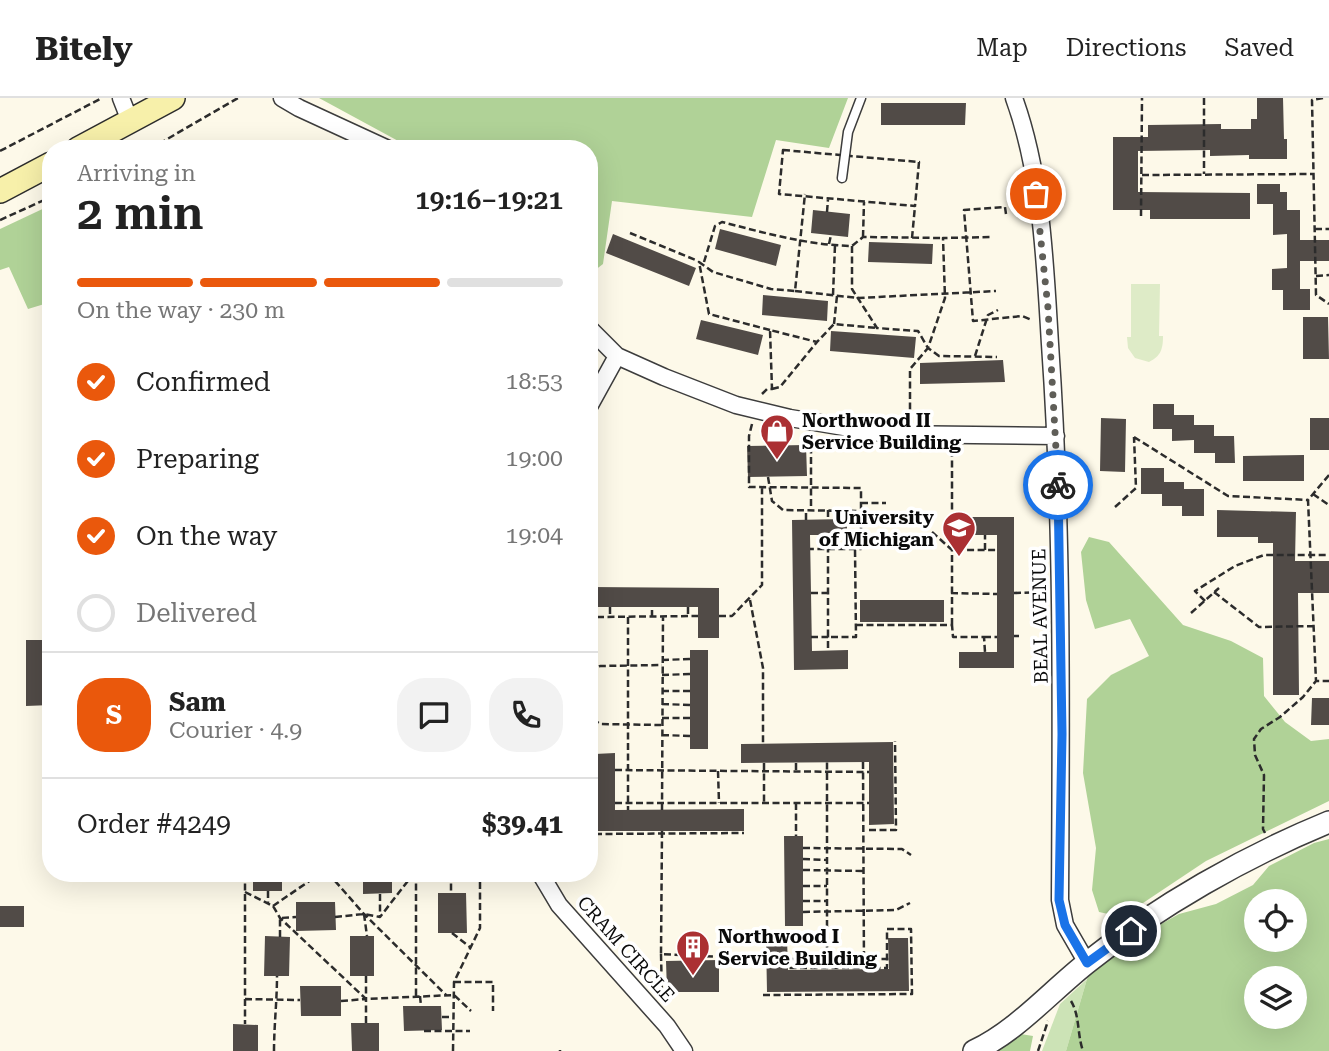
<!DOCTYPE html>
<html lang="en">
<head>
<meta charset="utf-8">
<style>
	:root { --surface:#fff; --page:#f2f2f2; --text:#222; --muted:#767676; --line:#e0e0e0; --accent:#ea580c }
	body { margin:0; font-family:"Roboto Serif",serif; background:var(--page); color:var(--text); height:100vh; display:flex; flex-direction:column; font-size:26px; white-space:nowrap }
	* { box-sizing:border-box; margin:0 }
	p { font-size:23px; color:var(--muted) }
	.icon { flex:none; width:38px; height:38px; fill:none; stroke:currentColor; stroke-width:2; stroke-linecap:round; stroke-linejoin:round }
	.map { position:relative; flex:1; overflow:hidden }
	.panel { position:absolute; left:42px; top:42px; width:556px; height:742px; display:flex; flex-direction:column; background:var(--surface); border-radius:28px; box-shadow:0 7px 28px #0002 }
	.panel>* { flex:none }
	.buttons { position:absolute; left:1244px; top:791px; display:grid; gap:14px }
	.buttons a { display:grid; place-items:center; width:63px; height:63px; border-radius:50%; background:var(--surface); box-shadow:0 7px 28px #0002; font-size:35px }
	.pin { position:absolute; display:grid; place-items:center; width:60px; height:60px; color:#fff; margin:-30px; border:4px solid #fff; border-radius:50%; box-shadow:0 2px 7px #0007 }
	.courier { position:absolute; display:grid; place-items:center; width:70px; height:70px; margin:-35px; border:5px solid #1a73e8; border-radius:50%; background:#fff; color:#222; box-shadow:0 2px 9px #0007 }
	.head em { font-style:normal; font-weight:600 }
	.head div { display:flex; flex-direction:column-reverse }
	.head { display:flex; align-items:center; justify-content:space-between; height:119px; padding:0 35px }
	h1 { font-size:46px; font-weight:600; line-height:52px }
	.bar { display:grid; grid-template-columns:repeat(4,1fr); gap:10px 7px; align-content:center; height:84px; padding:0 35px }
	.bar i { height:9px; border-radius:5px; background:var(--line) }
	.bar .selected { background:var(--accent) }
	.bar p { grid-column:span 4 }
	.line { display:flex; align-items:center; gap:18px; padding:0 35px; border-top:2px solid var(--line) }
	.line div { flex:1 }
	.round { display:grid; place-items:center; flex:none; width:74px; height:74px; border-radius:28px; background:var(--page) }
	ol { padding:0 35px; list-style:none }
	li { display:flex; align-items:center; gap:21px; height:77px }
	li p { margin-inline-start:auto }
	li .icon { padding:7px; border-radius:50%; background:var(--accent); color:#fff; stroke-width:4 }
	li:last-child { color:var(--muted) }
	li i { width:38px; height:38px; border:4px solid var(--line); border-radius:50% }
	header { display:flex; align-items:center; gap:42px; box-sizing:border-box; height:98px; padding:0 35px; background:var(--surface); border-bottom:2px solid var(--line) }
	header strong { font-size:33px }
	nav { display:flex; gap:38px; margin-inline-start:auto; font-size:24px }
	.map>svg:first-child { display:block }
	.green { fill:#cce3b6 }
	.forest { fill:#b0d297; fill-rule:evenodd }
	.pitch { fill:#deebc7 }
	.building { fill:#514b47 }
	.lines { fill:none; stroke-linecap:round; stroke-linejoin:round }
	.service-casing { stroke:#3d3d3d; stroke-width:11 }
	.minor-casing { stroke:#3d3d3d; stroke-width:19 }
	.tertiary-casing { stroke:#3d3d3d; stroke-width:24 }
	.secondary-casing { stroke:#2c2c2c; stroke-width:26 }
	.path { stroke:#2c2c2c; stroke-width:2.5; stroke-dasharray:7 3.5; stroke-linecap:butt }
	.service { stroke:#fff; stroke-width:8 }
	.minor { stroke:#fff; stroke-width:16 }
	.tertiary { stroke:#fff; stroke-width:21 }
	.secondary { stroke:#f7f0aa; stroke-width:23 }
	.done { stroke:#5f5e58; stroke-width:7; stroke-dasharray:0 12.6 }
	.route { stroke:#1a73e8; stroke-width:9 }
	.labels { text-anchor:middle; dominant-baseline:central; stroke-width:7; stroke-linejoin:round; paint-order:stroke }
	.poi-label { font-size:19px; font-weight:bold; fill:#0a0a0a; stroke:#fff; text-anchor:start }
	.street-label { font-size:19px; fill:#0a0a0a; stroke:#fff }
</style>
</head>
<body>
<header>
<strong>Bitely</strong>
<nav><a>Map</a><a>Directions</a><a>Saved</a></nav>
</header>
<div class="map">
<svg width="1329" height="953" viewBox="0 0 1329 953">
	<rect width="100%" height="100%" fill="#fdf9e9"/>
	<!-- green -->
	<path class="green" d="M1087 881 1066 953H1042L1060 906Z"/>
	<!-- forest -->
	<path class="forest" d="M319 0H848L829 50 776 42 752 119 612 103 603 166 590 176V51H413Z
		M181 45H235L249 51H169Z
		M51 107V204L28 211 9 169 0 172V131Z
		M1089 439 1109 444 1183 527 1231 543 1263 560 1264 598 1285 624 1311 643 1329 641V703L1206 763 1134 811 1113 817 1099 814 1092 792 1096 750 1083 675 1087 601 1111 577 1149 558 1130 521 1095 531 1086 502 1081 454Z
		M1329 741V953H1066L1087 881 1093 869 1113 853 1179 816 1216 806 1253 787 1269 768 1314 745ZM1256 803H1295V842H1256ZM1256 880H1295V919H1256Z
		M1015 935 1033 938 1030 953H992Z"/>
	<!-- pitch -->
	<path class="pitch" d="M1131 186H1160L1159 238H1163C1163 251 1161 258 1149 264L1135 260 1128 250 1127 239H1131Z"/>
	<!-- building -->
	<path class="building" d="M1257 0H1283L1284 41H1287V61H1249V57L1210 58V52L1138 53V94L1250 95V121H1150V112H1113V39H1148V27L1221 26V31H1251V21H1257Z
		M881 5H966L965 27H881Z
		M1257 86H1280V94H1287V112H1300V142H1329V163H1300V191H1310V212H1283V192H1272V171L1287 170V136L1273 137V106H1257Z
		M813 112 850 116 848 139 811 135Z
		M720 131 781 147 776 168 715 151Z
		M613 136 696 170 689 188 606 155Z
		M869 144 933 146 932 166 868 164Z
		M763 197 828 203 827 223 762 217Z
		M1303 219H1328L1329 261H1303Z
		M701 222 763 237 758 257 696 241Z
		M831 233 916 239 914 260 830 253Z
		M1003 262 1005 284 920 286V265Z
		M1153 306H1174V317H1194V327H1214V338H1234L1235 365H1215V355H1194V342L1172 343V331H1153Z
		M1101 320 1126 321 1125 374 1100 373Z
		M1310 320H1329V352H1310Z
		M806 347 807 378 748 379 747 348Z
		M1304 357V383H1243V358Z
		M1141 370H1164V384H1184V391H1204V418H1182V408H1162V396H1141Z
		M1217 412 1296 414 1295 463H1329V495H1298L1299 597H1273V445H1258V439H1217Z
		M959 419H1014V570H959V554H997V437H959Z
		M847 421V437H810L812 553 848 552V571L794 572 792 422Z
		M590 489 719 490V540H698V509H590Z
		M860 502H944V524H860Z
		M26 542H51V607L26 608Z
		M690 552H708V651H690Z
		M1312 600H1329V627H1311Z
		M893 644 894 726 869 727V664L741 665V646Z
		M615 655V712L744 711V733H595V656Z
		M784 738H803V828H785Z
		M253 775H282V793H253Z
		M363 775H392V795L363 796Z
		M438 795H466L467 835H438Z
		M296 804H335L336 832 296 833Z
		M0 808H24V829H0Z
		M265 838 290 839 289 878H264Z
		M350 838H374V878H350Z
		M888 840H908L909 893 767 894 766 841H787L788 872 889 871Z
		M719 862V894H667L666 863Z
		M300 888H341V918H301Z
		M403 908H441L442 932 404 933Z
		M351 925H379V953H352Z
		M233 926 258 927V953H233Z"/>
	<g class="lines">
		<!-- service casing -->
		<g class="service-casing">
			<path id="service" d="M842 80 848 34 861 0"/>
		</g>
		<!-- minor casing -->
		<g class="minor-casing">
			<path id="minor" d="M121 0 130 23
				M282 0 299 10 388 51
				M1014 0C1042 77 1045 165 1050 246 1063 431 1061 616 1060 802L1065 827 1087 865
				M590 231 617 258 664 279 736 307 790 320 886 336 1056 338
				M590 307 617 258
				M540 775 559 807 667 928 684 953"/>
		</g>
		<!-- tertiary casing -->
		<g class="tertiary-casing">
			<path id="tertiary" d="M974 953C1017 933 1051 893 1088 864 1158 808 1246 758 1329 724"/>
		</g>
		<!-- secondary casing -->
		<g class="secondary-casing">
			<path id="secondary" d="M78 51 173 0
				M0 93 51 66"/>
		</g>
		<!-- path -->
		<path class="path" d="M1204 0V76
			M1323 0 1312 2 1316 197 1329 206
			M150 51 238 0
			M783 52 919 64 915 108 779 96Z
			M0 53 102 0
			M1142 77 1314 76
			M827 114 828 101
			M1006 116 1005 109 964 112 973 223 1022 218 1032 222
			M1141 118 1142 0
			M0 122 51 99
			M1315 131H1329
			M630 135 698 163
			M863 139 864 104
			M912 140 915 108
			M829 146 831 137
			M852 148V191L877 230 918 233 928 250 939 258 997 259
			M704 164 715 128 722 124C765 135 807 147 852 148L863 139 943 140
			M1316 178 1329 177
			M795 193 858 200 996 193
			M833 197 835 147
			M834 226 837 198
			M770 232 709 216 699 164 713 174 771 191 795 193 805 96
			M975 258 988 217 998 212
			M590 262H597
			M772 291 780 289 817 244
			M762 296 767 291H772L770 232 817 244 834 226 877 230
			M910 322V271L928 250 945 200 943 140 991 139
			M752 326 749 338V389L861 390V451H810
			M811 338V411
			M1134 339 1228 398 1308 402
			M952 352V527
			M1329 377 1308 402 1316 583H1329
			M768 379 772 403 783 412 861 413
			M1313 396 1329 407
			M861 405H886
			M1115 409 1136 390 1134 339
			M828 412V421
			M806 422V412
			M932 434 952 452H997
			M828 437V539H856L855 451
			M985 452V437
			M1214 494 1259 529 1314 528
			M811 495H827
			M951 495 997 496
			M1014 495 1046 494
			M750 502 763 570V645
			M1205 503 1195 493 1235 468 1264 457H1329
			M610 509V519
			M688 509V518
			M1191 515 1219 490
			M719 518H732L762 487V389
			M597 519 698 518
			M628 519V712
			M652 519V509
			M856 527H952L953 539H984L985 554
			M1014 538H1019
			M811 539H828V553
			M984 539H997
			M662 562 690 561
			M590 574 600 568 662 567
			M662 577 690 576
			M662 593H690
			M662 606 690 607
			M662 620H690
			M593 621 600 626 661 627
			M662 637 690 638
			M863 664 864 871
			M764 665V704
			M796 665V673
			M615 672 869 674
			M718 673 719 705
			M615 705H869
			M796 705V738
			M662 712 663 518
			M869 732H896L895 643
			M662 733 661 856 766 861
			M1265 735 1263 731 1264 677 1255 657 1254 641 1261 631 1280 619 1303 599 1316 583
			M595 736 744 735
			M803 750 902 751 911 757
			M803 761 827 762
			M803 772 863 773
			M245 775V926
			M328 775 364 816 446 897
			M416 775V898
			M451 775V795
			M803 788H827
			M268 793V806
			M245 794 273 808 280 820 366 901 454 897 471 913
			M380 796V819
			M803 803H827
			M273 808 321 775
			M803 814 896 812 910 805
			M364 816 367 838
			M335 819 364 816 380 819 414 775
			M452 835 471 850
			M280 839V820L296 819
			M661 856 662 898
			M787 861H889
			M827 871V664
			M366 878V901
			M454 884H493V913
			M763 897 912 896 911 831H887V870H789
			M420 898 421 908
			M245 901 300 902
			M341 903 366 901V925
			M1071 903C1080 918 1077 936 1083 953
			M442 919H454
			M424 933H470
			M274 953C274 928 277 903 277 878
			M453 953 454 884 480 830V775
			M560 953V952
			M1038 953 1048 923"/>
		<!-- service -->
		<use href="#service" class="service"/>
		<!-- minor -->
		<use href="#minor" class="minor"/>
		<!-- tertiary -->
		<use href="#tertiary" class="tertiary"/>
		<!-- secondary -->
		<use href="#secondary" class="secondary"/>
	</g>
	<g class="lines">
		<!-- done -->
		<path class="done" d="M1036 96 1048 210 1058 387"/>
		<!-- route -->
		<path class="route" d="M1058 387 1062 636 1059 802 1065 827 1087 865 1131 833"/>
	</g>
	<!-- icons -->
	<defs>
		<g id="shop-pin" transform="scale(1.75)"><path d="M0 17L-7.5 6A9.5 9.5 0 1 1 7.5 6Z" fill="#ab3033" stroke="#fff"/><path d="M-5-2.5h2.3a2.7 3.5 0 0 1 5.4 0H5L5.5 6h-11ZM-1.5-2.5h3a1.5 2.3 0 0 0-3 0Z" fill="#fff"/></g>
		<g id="university-pin" transform="scale(1.75)"><path d="M0 17L-7.5 6A9.5 9.5 0 1 1 7.5 6Z" fill="#ab3033" stroke="#fff"/><path d="M0-5L7-2L0 1L-7-2ZM-4 1L0 2.5L4 1V4Q0 6-4 4Z" fill="#fff"/></g>
		<g id="building-pin" transform="scale(1.75)"><path d="M0 17L-7.5 6A9.5 9.5 0 1 1 7.5 6Z" fill="#ab3033" stroke="#fff"/><path d="M-4-6H4V6H1V3H-1V6H-4ZM-2.5-4.3h1.7v1.8h-1.7ZM.8-4.3h1.7v1.8H.8ZM-2.5-1h1.7V.8h-1.7ZM.8-1h1.7V.8H.8Z" fill="#fff"/></g>
	</defs>
	<g fill-rule="evenodd">
		<use href="#shop-pin" x="777" y="333"/>
		<use href="#university-pin" x="959" y="430"/>
		<use href="#building-pin" x="693" y="849"/>
	</g>
	<g class="labels">
		<!-- poi labels -->
		<g class="poi-label">
			<text x="802" y="322">Northwood II<tspan x="802" dy="22">Service Building</tspan></text>
			<text x="934" y="419" text-anchor="end">University<tspan x="934" dy="22">of Michigan</tspan></text>
			<text x="718" y="838">Northwood I<tspan x="718" dy="22">Service Building</tspan></text>
		</g>
		<!-- street labels -->
		<g class="street-label">
			<text transform="translate(1040 518) rotate(-91)">BEAL AVENUE</text>
			<text transform="translate(626 851) rotate(48)">CRAM CIRCLE</text>
		</g>
	</g>
</svg>
<div class="buttons">
<a><svg class="icon" aria-label="locate" viewBox="0 0 24 24"><circle cx="12" cy="12" r="6"/><path d="M12 2v4M12 18v4M2 12h4M18 12h4"/></svg></a>
<a><svg class="icon" aria-label="layers" viewBox="0 0 24 24"><path d="M12 4l9 5-9 5-9-5zM3 14l9 5 9-5"/></svg></a>
</div>
<div class="pin" style="left:1036px;top:96px;background:#ea580c"><svg class="icon" aria-label="bag" viewBox="0 0 24 24"><path d="M5 8h14l-1 12H6zM9 8a3 3 0 0 1 6 0"/></svg></div>
<div class="pin" style="left:1131px;top:833px;background:#1f2937"><svg class="icon" aria-label="home" viewBox="0 0 24 24"><path d="M3 11l9-7 9 7M6 9v11h12V9"/></svg></div>
<div class="courier" style="left:1058px;top:387px"><svg class="icon" aria-label="bike" viewBox="0 0 24 24"><circle cx="6" cy="16" r="4"/><circle cx="18" cy="16" r="4"/><path d="M6 16l4-8h5l3 8M10 8l3 8H6M13 5h3"/></svg></div>
<section class="panel">
<div class="head"><div><h1>2 min</h1><p>Arriving in</p></div><em>19:16–19:21</em></div>
<div class="bar"><i class="selected"></i><i class="selected"></i><i class="selected"></i><i></i><p>On the way · 230 m</p></div>
<ol>
<li><svg class="icon" aria-label="check" viewBox="0 0 24 24"><path d="M5 12l5 5 9-10"/></svg>Confirmed<p>18:53</p></li>
<li><svg class="icon" aria-label="check" viewBox="0 0 24 24"><path d="M5 12l5 5 9-10"/></svg>Preparing<p>19:00</p></li>
<li><svg class="icon" aria-label="check" viewBox="0 0 24 24"><path d="M5 12l5 5 9-10"/></svg>On the way<p>19:04</p></li>
<li><i></i>Delivered</li>
</ol>
<div class="line" style="height:126px"><b class="round" style="background:var(--accent);color:#fff">S</b><div><b>Sam</b><p>Courier · 4.9</p></div><a class="round"><svg class="icon" aria-label="chat" viewBox="0 0 24 24"><path d="M4 5h16v11H9l-5 4z"/></svg></a><a class="round"><svg class="icon" aria-label="phone" viewBox="0 0 24 24"><path d="M5 4h4l2 5-3 2q2 4 5 5l2-3 5 2v4C11 20 4 13 5 4z"/></svg></a></div>
<div class="line" style="height:91px"><div>Order #4249</div><b>$39.41</b></div>
</section>
</div>
</body>
</html>
